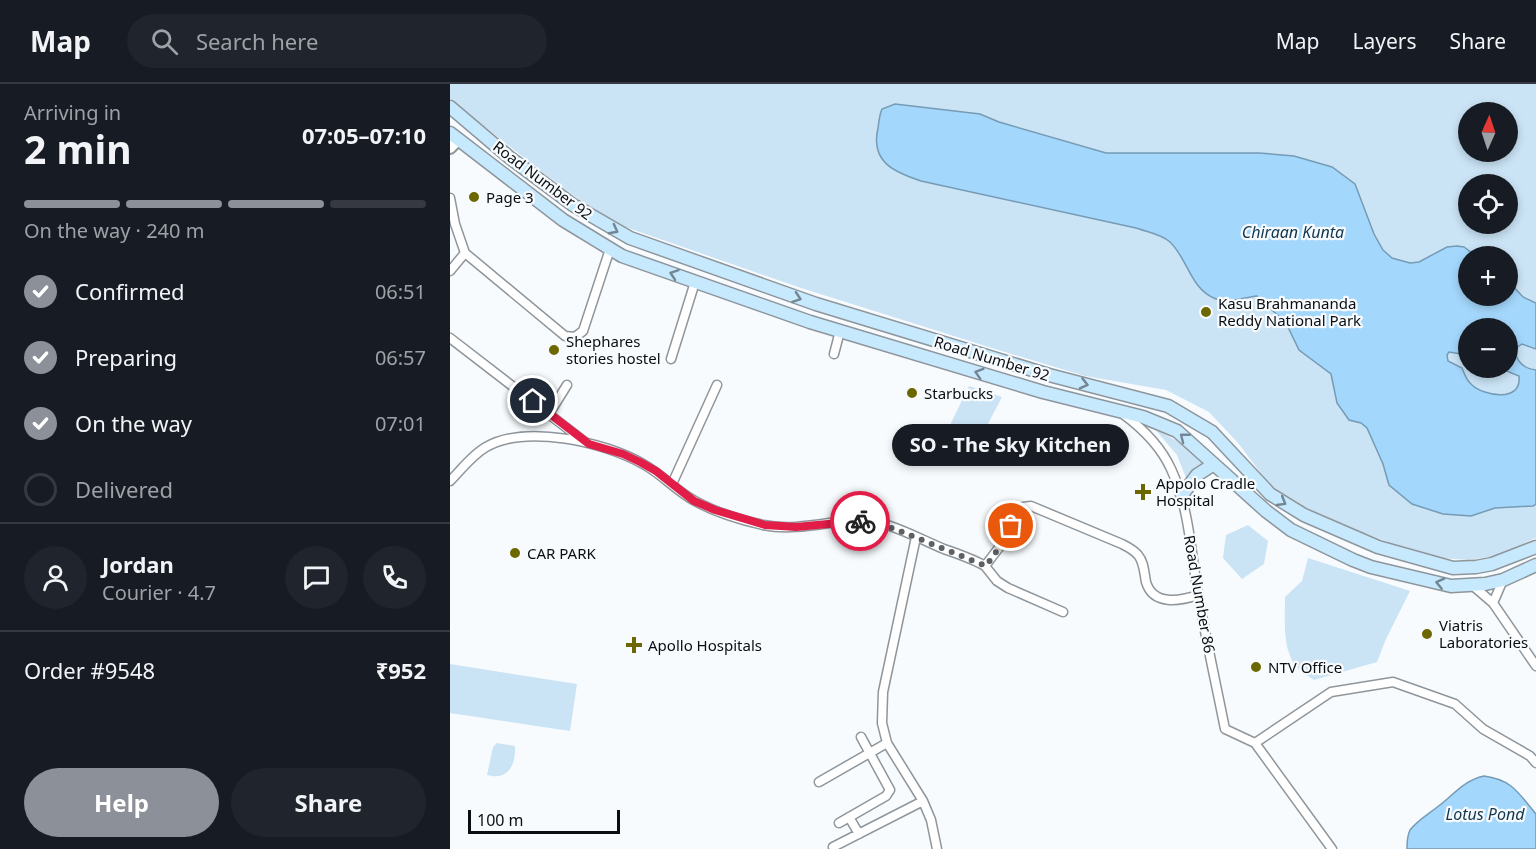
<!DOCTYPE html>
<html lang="en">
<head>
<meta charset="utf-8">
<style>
	:root { --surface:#171b24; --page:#20242c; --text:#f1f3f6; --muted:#9ea1a6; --line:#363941; --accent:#8c9099 }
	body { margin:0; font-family:"Noto Sans",sans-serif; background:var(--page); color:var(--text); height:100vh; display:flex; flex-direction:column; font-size:22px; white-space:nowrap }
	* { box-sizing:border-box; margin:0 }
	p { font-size:20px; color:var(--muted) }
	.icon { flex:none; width:33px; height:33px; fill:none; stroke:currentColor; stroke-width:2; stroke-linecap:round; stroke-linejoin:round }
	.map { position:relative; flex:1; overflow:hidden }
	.sheet { display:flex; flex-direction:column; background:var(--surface); width:450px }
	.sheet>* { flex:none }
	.needle { width:39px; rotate:3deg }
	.tools { position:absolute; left:1008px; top:18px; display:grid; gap:12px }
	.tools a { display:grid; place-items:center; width:60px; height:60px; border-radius:50%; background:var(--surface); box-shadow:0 3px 9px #0003; font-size:30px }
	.scale { position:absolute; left:18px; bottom:15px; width:152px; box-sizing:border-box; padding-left:6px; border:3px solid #0b0e10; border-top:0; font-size:16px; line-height:21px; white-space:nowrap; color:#0b0e10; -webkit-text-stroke:4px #f7fbfe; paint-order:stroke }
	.pin { position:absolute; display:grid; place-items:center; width:51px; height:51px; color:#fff; margin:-26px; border:3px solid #fff; border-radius:50%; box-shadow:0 2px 6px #0007 }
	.courier { position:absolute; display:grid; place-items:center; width:60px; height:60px; margin:-30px; border:4px solid #e11d48; border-radius:50%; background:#fff; color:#222; box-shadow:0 2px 8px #0007 }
	.bubble { position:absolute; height:42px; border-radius:21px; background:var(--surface); box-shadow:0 3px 9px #0003; font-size:20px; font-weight:700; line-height:42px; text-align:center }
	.overview em { font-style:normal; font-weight:700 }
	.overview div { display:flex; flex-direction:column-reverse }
	.overview { display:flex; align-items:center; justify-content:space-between; height:102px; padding:0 24px }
	h1 { font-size:39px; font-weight:700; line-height:45px }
	.bar { display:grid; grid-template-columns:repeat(4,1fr); gap:9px 6px; align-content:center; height:72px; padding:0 24px }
	.bar i { height:8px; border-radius:4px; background:var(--line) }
	.bar .current { background:var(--accent) }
	.bar p { grid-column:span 4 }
	.line { display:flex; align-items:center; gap:15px; padding:0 24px; border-top:2px solid var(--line) }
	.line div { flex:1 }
	.round { display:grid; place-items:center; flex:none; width:63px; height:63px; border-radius:32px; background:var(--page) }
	ol { padding:0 24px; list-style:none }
	li { display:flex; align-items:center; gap:18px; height:66px }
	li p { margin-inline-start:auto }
	li .icon { padding:6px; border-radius:50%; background:var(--accent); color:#fff; stroke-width:4 }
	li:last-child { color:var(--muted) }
	li i { width:33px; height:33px; border:3px solid var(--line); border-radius:50% }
	.action { display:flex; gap:12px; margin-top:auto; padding:12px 24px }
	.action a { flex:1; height:69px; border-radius:36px; background:var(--accent); color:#fff; font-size:24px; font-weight:700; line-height:69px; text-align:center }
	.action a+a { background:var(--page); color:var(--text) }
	header { display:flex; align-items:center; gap:36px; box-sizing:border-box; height:84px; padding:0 30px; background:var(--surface); border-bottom:2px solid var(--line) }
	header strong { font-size:28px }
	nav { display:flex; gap:33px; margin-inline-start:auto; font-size:21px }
	.search { width:420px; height:54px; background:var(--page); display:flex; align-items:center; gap:15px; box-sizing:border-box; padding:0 21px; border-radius:33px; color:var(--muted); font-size:22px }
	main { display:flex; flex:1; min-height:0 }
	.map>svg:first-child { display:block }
	.green { fill:#cae3f5; fill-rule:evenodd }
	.water { fill:#a4d7fc; stroke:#769bb5; stroke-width:1.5; fill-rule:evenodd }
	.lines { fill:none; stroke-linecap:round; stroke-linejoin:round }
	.minor-casing { stroke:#8e969c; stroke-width:11 }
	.tertiary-casing { stroke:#8e969c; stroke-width:14 }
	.secondary-casing { stroke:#8e969c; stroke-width:15 }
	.minor { stroke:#fff; stroke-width:8 }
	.tertiary { stroke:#fff; stroke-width:10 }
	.secondary { stroke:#c6e9fe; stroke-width:12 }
	.oneway { stroke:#728693 }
	.done { stroke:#5e6163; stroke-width:6; stroke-dasharray:0 10.8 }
	.route { stroke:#e11d48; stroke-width:8 }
	.poi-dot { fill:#6c6801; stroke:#f7fbfe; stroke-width:2 }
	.labels { text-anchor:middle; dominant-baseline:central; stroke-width:4.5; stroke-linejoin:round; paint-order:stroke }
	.street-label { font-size:15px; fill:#0b0e10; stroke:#f7fbfe }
	.poi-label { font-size:15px; fill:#0b0e10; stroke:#f7fbfe; text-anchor:start }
	.water-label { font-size:16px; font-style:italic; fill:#0f364e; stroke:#f7fbfe }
</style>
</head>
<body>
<header>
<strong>Map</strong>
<div class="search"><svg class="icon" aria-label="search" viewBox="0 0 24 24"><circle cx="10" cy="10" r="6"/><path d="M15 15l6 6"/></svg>Search here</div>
<nav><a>Map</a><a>Layers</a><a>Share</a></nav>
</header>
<main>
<section class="sheet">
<div class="overview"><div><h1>2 min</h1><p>Arriving in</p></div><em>07:05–07:10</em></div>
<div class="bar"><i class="current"></i><i class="current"></i><i class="current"></i><i></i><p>On the way · 240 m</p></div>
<ol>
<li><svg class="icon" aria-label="check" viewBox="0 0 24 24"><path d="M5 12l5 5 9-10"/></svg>Confirmed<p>06:51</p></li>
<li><svg class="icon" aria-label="check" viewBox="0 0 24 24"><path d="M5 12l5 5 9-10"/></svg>Preparing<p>06:57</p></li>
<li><svg class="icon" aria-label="check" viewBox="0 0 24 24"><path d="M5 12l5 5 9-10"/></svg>On the way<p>07:01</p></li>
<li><i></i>Delivered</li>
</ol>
<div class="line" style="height:108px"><a class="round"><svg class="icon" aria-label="person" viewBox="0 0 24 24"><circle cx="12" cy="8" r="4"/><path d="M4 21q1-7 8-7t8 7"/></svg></a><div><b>Jordan</b><p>Courier · 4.7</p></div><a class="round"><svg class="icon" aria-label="chat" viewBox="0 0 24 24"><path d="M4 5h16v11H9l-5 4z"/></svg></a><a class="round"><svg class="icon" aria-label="phone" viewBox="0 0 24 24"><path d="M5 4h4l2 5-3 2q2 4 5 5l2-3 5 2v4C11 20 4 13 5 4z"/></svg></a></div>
<div class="line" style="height:78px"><div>Order #9548</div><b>₹952</b></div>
<div class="action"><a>Help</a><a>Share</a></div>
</section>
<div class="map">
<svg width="1086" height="765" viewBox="0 0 1086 765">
	<rect width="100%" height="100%" fill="#f7fbfe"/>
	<!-- green -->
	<path class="green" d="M0 0H1086V454L1045 472 1018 476 991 474 943 460 898 443 859 425 819 400 788 359 759 328 716 306 635 292 545 265 348 203 158 137 83 81 0 15ZM1018 28H1058V68H1018ZM1018 100H1058V140H1018ZM1018 172H1058V212H1018ZM1018 244H1058V284H1018Z
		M519 302 552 313 530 355 500 341Z
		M703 343 737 363 752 379 744 384 736 394 727 371Z
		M798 441 818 457 814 480 792 495 773 474 776 451Z
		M858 474 960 507 936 555 927 578 864 596C858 592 849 587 845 581 832 563 835 533 835 513L852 497Z
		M0 580 127 600 120 647 0 629Z
		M47 659 65 662C66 681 58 697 37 691L43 663Z"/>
	<!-- water -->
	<path class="water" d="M445 20 530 30 549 38 656 69H809L844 72 882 83 905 100 924 150 933 166 942 174 960 179 969 178 997 163 1007 162 1014 163 1026 172H1018V212H1058V197L1073 213 1086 219V265L1072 260 1066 264C1064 276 1074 285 1086 286V420L1083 422 1045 424 1021 432 993 430 962 420 939 401 933 380 917 344 911 339 899 336 887 319 881 290 849 266 836 239 807 212C794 213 779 220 766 215 740 205 738 175 720 158 711 150 697 148 686 144L471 97C444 88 420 78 428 44 429 38 429 32 432 25ZM1026 241 1033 242 1037 244H1058V284H1049L1069 292C1072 319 1034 312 1022 301 1016 296 1015 291 1012 284L998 277 997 271 999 268 1018 271V262L1016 257 1018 244Z
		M1034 692C1063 696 1068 709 1086 730V765H957C957 758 957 752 960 746 967 737 977 731 986 724 1003 712 1012 697 1034 692Z"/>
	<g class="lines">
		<!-- minor casing -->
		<g class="minor-casing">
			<path id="minor" d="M0 114 5 140 15 169 115 252 125 253 133 247 160 165
				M0 187 15 169
				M0 254 135 358
				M384 270 390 247
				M221 275 245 198
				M99 330 117 301
				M673 330C692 344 711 363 721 385 739 423 741 468 748 510 756 555 766 600 775 645L805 659 882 765
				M0 397C11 386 22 371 36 363 76 340 155 358 193 380 212 390 226 407 245 417 265 428 291 436 313 441 343 447 373 439 403 436 434 434 467 454 494 465 508 470 523 475 535 482L554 457 567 428 573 423 581 422 672 460C678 463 684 466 688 471 694 478 694 488 696 498 703 522 730 517 748 511
				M222 400 267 301
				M466 453 433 608 432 639 437 659 473 717 481 736 487 765
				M535 482 547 497 558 504 613 528
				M1022 501 1043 519 1086 582
				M1043 519 1053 496
				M805 659 881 608 943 598 1005 620 1033 645 1080 672 1086 679
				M369 698 437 659
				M399 733 409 750
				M389 739 436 712 440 706 411 653
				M384 765 383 763 473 717"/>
		</g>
		<!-- tertiary casing -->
		<g class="tertiary-casing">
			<path id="tertiary" d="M0 64 8 56"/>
		</g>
		<!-- secondary casing -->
		<g class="secondary-casing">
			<path id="secondary" d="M0 23 59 73 123 121 180 154 366 220 599 291 718 322 762 348 820 410 854 431 928 463 1003 484 1026 483 1042 480 1086 463
				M0 49 113 136 172 172 360 238 593 308 693 333 727 347 816 427 841 446 903 476 921 483 1001 502 1035 500 1053 496 1086 481
				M732 411 747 391 764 380"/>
		</g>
		<!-- minor -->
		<use href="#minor" class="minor"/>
		<!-- tertiary -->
		<use href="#tertiary" class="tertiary"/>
		<!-- secondary -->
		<use href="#secondary" class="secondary"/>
	</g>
	<!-- one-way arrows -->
	<defs><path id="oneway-chevron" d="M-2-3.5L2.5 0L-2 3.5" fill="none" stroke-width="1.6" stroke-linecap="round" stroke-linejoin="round" transform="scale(1.5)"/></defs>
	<g class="oneway">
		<use href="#oneway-chevron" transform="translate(164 146) rotate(28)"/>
		<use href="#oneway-chevron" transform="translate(224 190) rotate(-161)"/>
		<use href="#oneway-chevron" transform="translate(347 214) rotate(19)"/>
		<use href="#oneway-chevron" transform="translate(529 289) rotate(-163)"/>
		<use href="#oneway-chevron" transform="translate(634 300) rotate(14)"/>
		<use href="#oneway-chevron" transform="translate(734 353) rotate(-142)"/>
		<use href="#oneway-chevron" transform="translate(832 418) rotate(31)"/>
		<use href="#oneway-chevron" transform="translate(990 499) rotate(-167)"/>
	</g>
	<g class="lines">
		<!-- done -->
		<path class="done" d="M410 437 426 439 445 445 536 482 554 457 561 442"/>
		<!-- route -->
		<path class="route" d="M83 317 139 360 173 370 190 378 206 387 244 417 265 426 315 441 346 443 410 437"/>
	</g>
	<!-- markers -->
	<g class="poi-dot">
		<circle cx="24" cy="113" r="6"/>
		<circle cx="756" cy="228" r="6"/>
		<circle cx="104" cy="266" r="6"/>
		<circle cx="462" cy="309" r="6"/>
		<path d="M690 399h6v6h6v6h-6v6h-6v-6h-6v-6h6z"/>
		<circle cx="65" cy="469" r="6"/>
		<circle cx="977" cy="550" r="6"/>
		<path d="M181 552h6v6h6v6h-6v6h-6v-6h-6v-6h6z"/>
		<circle cx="806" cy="583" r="6"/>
	</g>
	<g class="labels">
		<!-- street labels -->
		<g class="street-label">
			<text transform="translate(93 96) rotate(37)">Road Number 92</text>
			<text transform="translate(542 274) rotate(17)">Road Number 92</text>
			<text transform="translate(750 510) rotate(80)">Road Number 86</text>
		</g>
		<!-- poi labels -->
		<g class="poi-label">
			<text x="36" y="113">Page 3</text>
			<text x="768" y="219">Kasu Brahmananda<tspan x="768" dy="17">Reddy National Park</tspan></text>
			<text x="116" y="257">Shephares<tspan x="116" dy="17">stories hostel</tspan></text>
			<text x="474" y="309">Starbucks</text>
			<text x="706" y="399">Appolo Cradle<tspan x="706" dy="17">Hospital</tspan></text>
			<text x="77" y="469">CAR PARK</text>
			<text x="989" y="541">Viatris<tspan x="989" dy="17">Laboratories</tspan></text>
			<text x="198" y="561">Apollo Hospitals</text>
			<text x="818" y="583">NTV Office</text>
		</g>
		<!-- water labels -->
		<g class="water-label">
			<text x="843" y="148">Chiraan Kunta</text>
			<text x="1035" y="730">Lotus Pond</text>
		</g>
	</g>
</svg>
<div class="tools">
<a><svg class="needle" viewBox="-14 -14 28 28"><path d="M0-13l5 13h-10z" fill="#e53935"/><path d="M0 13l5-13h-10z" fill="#9ea1a6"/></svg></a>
<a><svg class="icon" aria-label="locate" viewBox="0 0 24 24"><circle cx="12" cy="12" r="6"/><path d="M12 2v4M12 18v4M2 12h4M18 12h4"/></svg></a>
<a>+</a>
<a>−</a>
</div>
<div class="scale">100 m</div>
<div class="pin" style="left:561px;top:442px;background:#ea580c"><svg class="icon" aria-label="bag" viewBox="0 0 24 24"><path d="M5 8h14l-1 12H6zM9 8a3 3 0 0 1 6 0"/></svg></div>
<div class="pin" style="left:83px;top:317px;background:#1f2937"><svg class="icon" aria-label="home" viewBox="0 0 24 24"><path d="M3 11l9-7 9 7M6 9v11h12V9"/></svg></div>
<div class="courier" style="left:410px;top:437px"><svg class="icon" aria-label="bike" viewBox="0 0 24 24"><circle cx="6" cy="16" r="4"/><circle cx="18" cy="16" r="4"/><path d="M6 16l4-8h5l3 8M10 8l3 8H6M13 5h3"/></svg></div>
<div class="bubble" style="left:442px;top:340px;width:237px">SO - The Sky Kitchen</div>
</div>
</main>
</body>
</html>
